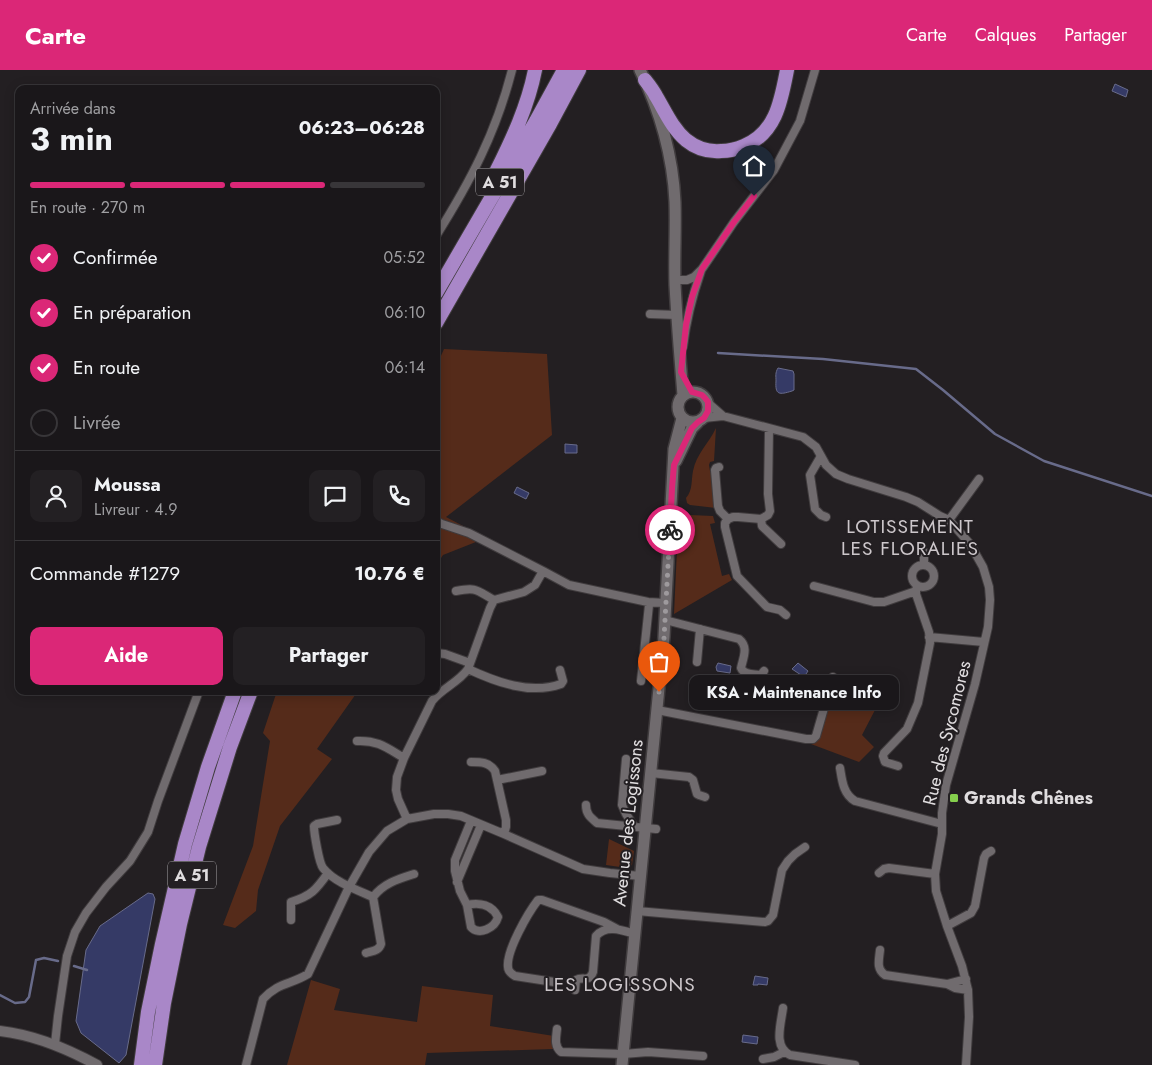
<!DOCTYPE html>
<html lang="fr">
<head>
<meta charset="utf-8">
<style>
	:root { --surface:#1a171a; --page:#232023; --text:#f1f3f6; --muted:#9f9fa2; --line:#383639; --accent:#db2777 }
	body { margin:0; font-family:Jost,sans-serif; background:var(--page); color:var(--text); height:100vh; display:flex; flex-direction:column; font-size:19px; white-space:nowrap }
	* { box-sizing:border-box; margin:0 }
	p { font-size:16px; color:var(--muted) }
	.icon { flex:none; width:28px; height:28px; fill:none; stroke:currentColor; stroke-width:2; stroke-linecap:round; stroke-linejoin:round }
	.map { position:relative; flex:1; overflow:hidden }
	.drawer { position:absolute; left:15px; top:15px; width:425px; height:610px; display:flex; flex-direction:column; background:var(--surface); border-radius:10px; box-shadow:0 2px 12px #0003,0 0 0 1px var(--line) }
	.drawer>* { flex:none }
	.pin { position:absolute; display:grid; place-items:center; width:42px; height:42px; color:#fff; margin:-51px -21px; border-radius:50% 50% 50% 0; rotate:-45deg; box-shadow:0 0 5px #0007 }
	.pin .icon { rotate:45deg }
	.courier { position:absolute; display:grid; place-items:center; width:50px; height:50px; margin:-25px; border:4px solid #db2777; border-radius:50%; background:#fff; color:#222; box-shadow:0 1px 6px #0007 }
	.bubble { position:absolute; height:35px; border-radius:10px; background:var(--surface); box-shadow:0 2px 12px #0003,0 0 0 1px var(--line); font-size:16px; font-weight:700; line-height:35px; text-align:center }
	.overview em { font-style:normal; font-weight:700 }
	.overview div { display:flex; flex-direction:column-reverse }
	.overview { display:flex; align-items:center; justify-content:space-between; height:85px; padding:0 15px }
	h1 { font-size:32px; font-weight:700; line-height:38px }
	.bar { display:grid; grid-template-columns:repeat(4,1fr); gap:8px 5px; align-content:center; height:60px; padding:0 15px }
	.bar i { height:6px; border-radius:4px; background:var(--line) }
	.bar .on { background:var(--accent) }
	.bar p { grid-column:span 4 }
	.line { display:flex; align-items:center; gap:12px; padding:0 15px; border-top:1px solid var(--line) }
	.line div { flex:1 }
	.round { display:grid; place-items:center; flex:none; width:52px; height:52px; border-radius:10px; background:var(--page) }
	ol { padding:0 15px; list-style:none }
	li { display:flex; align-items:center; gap:15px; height:55px }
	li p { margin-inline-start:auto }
	li .icon { padding:5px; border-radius:50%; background:var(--accent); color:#fff; stroke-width:4 }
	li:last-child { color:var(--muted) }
	li i { width:28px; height:28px; border:2px solid var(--line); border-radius:50% }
	.action { display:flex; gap:10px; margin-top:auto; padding:10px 15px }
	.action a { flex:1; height:58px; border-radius:10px; background:var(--accent); color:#fff; font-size:20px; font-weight:700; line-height:58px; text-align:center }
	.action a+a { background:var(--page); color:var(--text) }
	header { display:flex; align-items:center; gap:30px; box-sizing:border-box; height:70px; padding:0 25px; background:var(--accent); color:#fff }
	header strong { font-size:24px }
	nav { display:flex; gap:28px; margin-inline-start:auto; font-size:18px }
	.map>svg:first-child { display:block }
	.green { fill:#552b1a }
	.water { fill:#353a66; stroke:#686b8a }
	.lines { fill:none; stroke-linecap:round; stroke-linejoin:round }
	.stream { stroke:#686b8a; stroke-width:2.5 }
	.minor-casing { stroke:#403c3e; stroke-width:10 }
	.tertiary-casing { stroke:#403c3e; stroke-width:12 }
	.secondary-casing { stroke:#403c3e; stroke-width:14 }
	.motorway-casing { stroke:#403c3e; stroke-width:16 }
	.minor { stroke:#706b6e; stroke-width:8 }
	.tertiary { stroke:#706b6e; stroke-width:10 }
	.secondary { stroke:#706b6e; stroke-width:11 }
	.motorway { stroke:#a987c8; stroke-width:14 }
	.done { stroke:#9e9a9d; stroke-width:5; stroke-dasharray:0 9 }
	.route { stroke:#db2777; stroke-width:6 }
	.poi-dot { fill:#85cf4d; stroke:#231f22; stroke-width:2 }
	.labels { text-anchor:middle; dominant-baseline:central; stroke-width:4; stroke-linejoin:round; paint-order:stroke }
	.shield { fill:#231f22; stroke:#a7a4a6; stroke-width:1 }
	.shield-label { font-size:16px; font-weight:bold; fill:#e0dddf }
	.street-label { font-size:18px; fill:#e0dddf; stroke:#231f22 }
	.poi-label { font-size:18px; font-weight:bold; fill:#e0dddf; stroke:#231f22; text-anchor:start }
	.neighbourhood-label { font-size:19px; letter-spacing:1px; fill:#cdc7cb; stroke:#231f22 }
</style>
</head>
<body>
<header>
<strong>Carte</strong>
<nav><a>Carte</a><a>Calques</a><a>Partager</a></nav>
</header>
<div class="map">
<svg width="1152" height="995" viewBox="0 0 1152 995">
	<rect width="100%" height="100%" fill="#231f22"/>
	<!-- green -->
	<path class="green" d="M444 279 547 284 552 365 446 447 486 468 443 485 436 496V297Z
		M716 358 714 391 710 392 709 395 710 401 712 403 716 438 690 435 687 433 686 428C693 420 691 411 693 401 696 384 709 373 716 358Z
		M690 445 713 446 715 453 710 454 722 506 729 504 732 510 674 544 677 479 681 454 683 450Z
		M835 608 881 622 875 640 862 665 874 677 859 692 811 674Z
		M277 621H358L317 679 332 689 280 756 258 820 256 841 235 858 223 855 253 776 270 671 263 663Z
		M609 769 634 781 632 795 627 798 606 795Z
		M311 910 340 919 334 940 417 952 422 916 493 925 490 956 554 966 553 979 427 983 425 995H287Z"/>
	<!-- water -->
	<path class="water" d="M1115 14 1128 20 1126 27 1112 21Z
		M778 298 793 301 794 304V320L792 321C779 325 775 325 776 311 776 306 775 303 778 298Z
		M565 374 577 375V383H565Z
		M517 417 529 423 526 429 514 423Z
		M718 593 731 596 730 603 717 601 716 597Z
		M798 593 808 601 804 607 792 599Z
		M148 823 153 824 155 829 126 985 119 993 81 963 76 951 86 880 100 856Z
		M755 906 768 908 767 915 758 914V915H753Z
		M743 965 758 967 757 974 742 972Z"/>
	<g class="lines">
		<!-- stream -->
		<path class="stream" d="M718 283 823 289 916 299 943 320 995 364 1044 391 1152 426
			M74 896 87 900
			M0 925 15 933 25 932 29 927 36 890 44 888 58 891"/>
		<!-- minor casing -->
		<g class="minor-casing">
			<path id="minor" d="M436 166C470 112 496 63 512 0
				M675 210H687L694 207 702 199 734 152 774 100 800 51 815 0
				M650 244 677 245
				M683 277C686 251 692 227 701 201
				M707 332 723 346
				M704 348 723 346 803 367 816 377 826 395 836 404 848 409 906 427 918 432 940 446 949 450 970 474 983 497 989 517 990 530 988 557 975 614 946 715 942 743V764L935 804 936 821 947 856 962 896 968 920 969 947 966 995
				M821 386 810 405 815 439 821 445 826 447
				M719 397 716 398 715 400 718 436 720 441 728 449
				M728 449 733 447H738L761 449 768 445 770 441 768 424 769 359
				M728 449 725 453V457L737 506 767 537 780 540 786 545
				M761 449 762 456 781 474
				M949 450 979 409
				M436 451 442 454 469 463 543 501
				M921 478 924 482V495
				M912 506a11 11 0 1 1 22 0a11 11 0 1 1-22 0Z
				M814 516 874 532H884L916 521
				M456 521C477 517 476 520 494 530
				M665 550 739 569C749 577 743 588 741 598 744 605 753 604 759 605H761L764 601
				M929 567 984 572
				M436 583 445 584 470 593
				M697 592 700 559
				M468 599C496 612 530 625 561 614L563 611 560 600
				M641 611 649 535 648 532
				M657 640 806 669H813L816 666 833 607
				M357 671C378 670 387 678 404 688
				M626 689 622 735 626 744 634 756
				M471 692C481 692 489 692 495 701L506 750V757L504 764
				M898 696 885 692 883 686 884 683 907 659 918 633 930 573 929 562 916 524V521L917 516
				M840 698C842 710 843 724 855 731L942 754
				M651 703 689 707 693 710 697 724 699 725 705 727
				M497 710 542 701
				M586 735C586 744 590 747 597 753L656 759
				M407 749 398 729 396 720 397 707 404 688 432 631C442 618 458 613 468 599L490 538 494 530 524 522 535 515 543 501 569 515 648 532 666 533
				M337 750 317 754 314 756C314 763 319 793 323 798 334 812 357 820 373 827L381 874C379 881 372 881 366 883
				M879 803 884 799 889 798 935 804
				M457 812 481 755
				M373 827C384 813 398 809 414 804
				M467 835C480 832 492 835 498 847 495 858 479 866 471 857L467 835 460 821 455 801V790L471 751
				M637 841 765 852 768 851 773 845 782 800 788 791 795 784 805 777
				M291 850V832C311 826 316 820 328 803
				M947 856 971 843 975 836 984 788 986 784 991 781
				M880 880C879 890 876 899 885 905L947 914
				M966 909 947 914 955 918 968 920
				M554 912 515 906C512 904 508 902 508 897 506 881 528 843 538 830H542L604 852 617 859
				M575 920 576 910C583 906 589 913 593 902L596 866C606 854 622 860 635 864
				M783 938C781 954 773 977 790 985L855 995
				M557 959C556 968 554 976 561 982L623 984 648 982 703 986
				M55 974 58 946 67 886 75 862 86 843 106 817 130 791 148 762 158 731 199 621
				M763 989 774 987 784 982
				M246 995 263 929C279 912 290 915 308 904L349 817 369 782 387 761 407 749 434 744H448L461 746 504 764 583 799 610 803 640 806"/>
		</g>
		<!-- tertiary casing -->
		<g class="tertiary-casing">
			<path id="tertiary" d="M0 961C35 965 66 978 97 995"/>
		</g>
		<!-- secondary casing -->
		<g class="secondary-casing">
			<path id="secondary" d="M640 0C660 40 673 87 675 132 676 160 674 188 675 215 677 252 680 289 683 325
				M678 337a15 15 0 1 1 30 0a15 15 0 1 1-30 0Z
				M676 391 692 358 698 352
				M622 995 664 567 674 379 682 348"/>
		</g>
		<!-- motorway casing -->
		<g class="motorway-casing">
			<path id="motorway" d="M645 10C649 15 653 20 656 26 665 41 672 58 686 70 697 79 708 82 721 81 729 81 737 79 744 76 776 63 781 31 787 0
				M496 102C512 70 528 36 535 0
				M436 223 536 51 564 0
				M436 253 550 54 579 0
				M141 995 148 942 162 874 185 774 208 697 235 621
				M155 995 164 933 180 854 199 777 230 677 251 621"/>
		</g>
		<!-- minor -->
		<use href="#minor" class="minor"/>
		<!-- tertiary -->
		<use href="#tertiary" class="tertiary"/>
		<!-- secondary -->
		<use href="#secondary" class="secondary"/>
		<!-- motorway -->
		<use href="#motorway" class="motorway"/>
	</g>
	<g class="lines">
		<!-- done -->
		<path class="done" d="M659 622 664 568 670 460"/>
		<!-- route -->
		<path class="route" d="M670 460 672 418 674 395 692 358 698 352 704 348 708 341V332L705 328 702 325 692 322 681 302 686 255 692 227 702 199 734 152 754 126"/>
	</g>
	<!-- markers -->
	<rect class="poi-dot" x="949" y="723" width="10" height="10" rx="2.5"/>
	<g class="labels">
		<!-- shield labels -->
		<g class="shield">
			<rect x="476" y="98.5" width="48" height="27" rx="4"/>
			<rect x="168" y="791.5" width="48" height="27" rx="4"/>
		</g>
		<g class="shield-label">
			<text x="500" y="112">A 51</text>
			<text x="192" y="805">A 51</text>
		</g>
		<!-- street labels -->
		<g class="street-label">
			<text transform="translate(947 663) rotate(-76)">Rue des Sycomores</text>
			<text transform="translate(628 753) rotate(-84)">Avenue des Logissons</text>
		</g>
		<!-- poi labels -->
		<g class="poi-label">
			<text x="964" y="728">Grands Chênes</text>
		</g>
		<!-- neighbourhood labels -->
		<g class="neighbourhood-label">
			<text x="910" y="456">LOTISSEMENT<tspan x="910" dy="22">LES FLORALIES</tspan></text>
			<text x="620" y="914">LES LOGISSONS</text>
		</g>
	</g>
</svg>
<div class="pin" style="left:659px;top:622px;background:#ea580c"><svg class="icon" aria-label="bag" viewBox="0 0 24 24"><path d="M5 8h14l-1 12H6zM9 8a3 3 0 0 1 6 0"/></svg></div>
<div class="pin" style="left:754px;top:126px;background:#1f2937"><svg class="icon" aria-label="home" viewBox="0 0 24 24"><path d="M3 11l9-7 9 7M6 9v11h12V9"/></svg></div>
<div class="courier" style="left:670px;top:460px"><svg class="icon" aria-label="bike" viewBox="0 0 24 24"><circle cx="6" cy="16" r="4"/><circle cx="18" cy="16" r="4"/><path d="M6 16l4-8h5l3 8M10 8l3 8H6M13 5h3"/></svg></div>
<div class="bubble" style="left:689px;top:605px;width:210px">KSA - Maintenance Info</div>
<section class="drawer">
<div class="overview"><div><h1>3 min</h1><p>Arrivée dans</p></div><em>06:23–06:28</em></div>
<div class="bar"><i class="on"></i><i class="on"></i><i class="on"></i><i></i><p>En route · 270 m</p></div>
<ol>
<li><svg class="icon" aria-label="check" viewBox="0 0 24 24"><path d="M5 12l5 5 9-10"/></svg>Confirmée<p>05:52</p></li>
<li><svg class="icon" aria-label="check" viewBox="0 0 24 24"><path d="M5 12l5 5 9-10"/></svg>En préparation<p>06:10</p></li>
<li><svg class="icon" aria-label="check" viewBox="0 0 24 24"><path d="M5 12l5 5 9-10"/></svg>En route<p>06:14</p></li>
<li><i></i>Livrée</li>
</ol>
<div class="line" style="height:90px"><a class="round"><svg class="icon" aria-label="person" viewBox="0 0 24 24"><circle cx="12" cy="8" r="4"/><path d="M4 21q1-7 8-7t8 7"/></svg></a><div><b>Moussa</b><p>Livreur · 4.9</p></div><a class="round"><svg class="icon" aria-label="chat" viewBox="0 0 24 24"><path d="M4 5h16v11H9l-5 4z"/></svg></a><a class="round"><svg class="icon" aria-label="phone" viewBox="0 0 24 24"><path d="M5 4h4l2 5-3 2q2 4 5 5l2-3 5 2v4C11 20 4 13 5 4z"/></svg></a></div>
<div class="line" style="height:65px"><div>Commande #1279</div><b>10.76 €</b></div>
<div class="action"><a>Aide</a><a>Partager</a></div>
</section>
</div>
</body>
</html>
